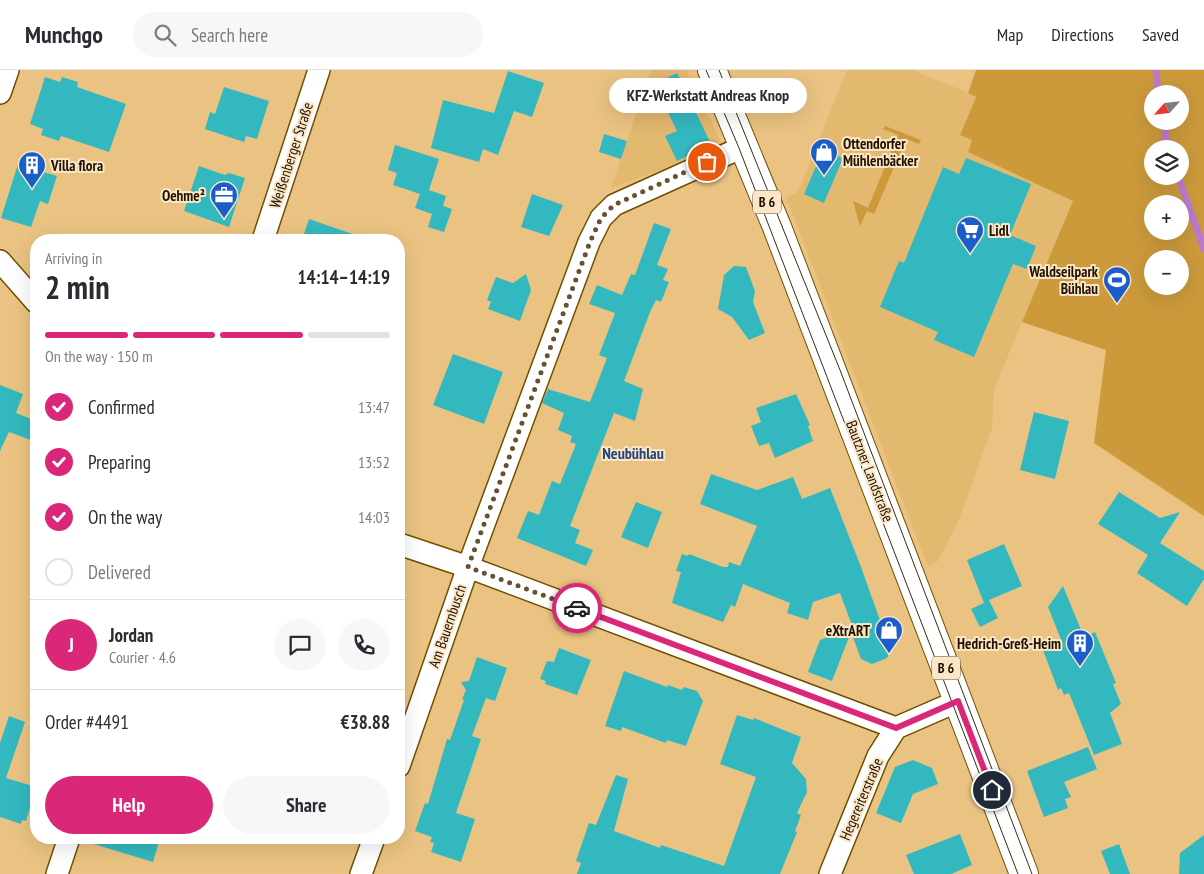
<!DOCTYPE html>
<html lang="en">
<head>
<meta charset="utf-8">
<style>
	:root { --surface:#fff; --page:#f7f7f7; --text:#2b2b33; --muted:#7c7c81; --line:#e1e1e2; --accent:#db2777 }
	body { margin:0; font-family:"PT Sans Narrow",sans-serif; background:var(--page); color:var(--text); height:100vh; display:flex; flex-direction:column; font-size:19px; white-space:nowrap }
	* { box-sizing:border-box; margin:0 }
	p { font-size:16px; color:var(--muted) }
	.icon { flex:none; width:28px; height:28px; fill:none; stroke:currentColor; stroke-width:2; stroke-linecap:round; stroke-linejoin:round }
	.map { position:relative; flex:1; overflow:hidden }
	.side { position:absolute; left:30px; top:164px; width:375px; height:610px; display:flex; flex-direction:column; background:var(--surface); border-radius:20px; box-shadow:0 5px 20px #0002 }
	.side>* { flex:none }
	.needle { width:32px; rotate:243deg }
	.fabs { position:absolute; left:1144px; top:15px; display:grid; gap:10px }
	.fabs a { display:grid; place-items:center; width:45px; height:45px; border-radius:50%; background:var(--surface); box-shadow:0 5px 20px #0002; font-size:25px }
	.pin { position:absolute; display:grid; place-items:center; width:42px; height:42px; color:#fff; margin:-21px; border:2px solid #fff; border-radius:50%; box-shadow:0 1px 5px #0007 }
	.courier { position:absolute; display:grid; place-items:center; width:50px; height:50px; margin:-25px; border:4px solid #db2777; border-radius:50%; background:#fff; color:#222; box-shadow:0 1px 6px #0007 }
	.bubble { position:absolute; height:35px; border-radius:18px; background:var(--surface); box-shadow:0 5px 20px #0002; font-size:16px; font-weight:700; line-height:35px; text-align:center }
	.summary em { font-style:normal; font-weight:700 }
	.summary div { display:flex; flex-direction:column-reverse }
	.summary { display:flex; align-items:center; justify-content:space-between; height:85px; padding:0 15px }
	h1 { font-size:32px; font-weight:700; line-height:38px }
	.bar { display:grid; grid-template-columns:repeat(4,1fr); gap:8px 5px; align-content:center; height:60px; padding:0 15px }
	.bar i { height:6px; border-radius:4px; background:var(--line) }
	.bar .selected { background:var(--accent) }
	.bar p { grid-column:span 4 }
	.line { display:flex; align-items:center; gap:12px; padding:0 15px; border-top:1px solid var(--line) }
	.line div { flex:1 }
	.round { display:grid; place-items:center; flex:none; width:52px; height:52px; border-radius:26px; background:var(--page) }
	ol { padding:0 15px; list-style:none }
	li { display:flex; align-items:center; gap:15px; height:55px }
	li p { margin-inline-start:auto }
	li .icon { padding:5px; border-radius:50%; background:var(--accent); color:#fff; stroke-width:4 }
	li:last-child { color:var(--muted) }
	li i { width:28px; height:28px; border:2px solid var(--line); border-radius:50% }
	.button { display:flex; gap:10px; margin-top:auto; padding:10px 15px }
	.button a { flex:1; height:58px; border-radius:30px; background:var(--accent); color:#fff; font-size:20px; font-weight:700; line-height:58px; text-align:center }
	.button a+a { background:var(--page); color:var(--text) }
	header { display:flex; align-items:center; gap:30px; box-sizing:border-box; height:70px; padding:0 25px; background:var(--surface); border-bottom:1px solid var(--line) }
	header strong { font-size:24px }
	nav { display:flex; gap:28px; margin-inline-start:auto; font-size:18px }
	.search { width:350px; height:45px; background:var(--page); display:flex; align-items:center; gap:12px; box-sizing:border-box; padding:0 18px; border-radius:28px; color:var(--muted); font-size:19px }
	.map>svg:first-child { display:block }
	.built { fill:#e3b86f }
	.green { fill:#cc9a3b; fill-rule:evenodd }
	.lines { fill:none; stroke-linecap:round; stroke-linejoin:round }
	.stream { stroke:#bd7acc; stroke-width:7 }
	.building { fill:#34b8bf }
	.minor-casing { stroke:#714f00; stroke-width:24 }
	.primary-casing { stroke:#714f00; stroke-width:30 }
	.minor { stroke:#fff; stroke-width:21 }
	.primary { stroke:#fff; stroke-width:28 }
	.tram { stroke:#3b2a11; stroke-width:1 }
	.done { stroke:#67512e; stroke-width:5; stroke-dasharray:0 9 }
	.route { stroke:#db2777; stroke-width:6 }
	.labels { text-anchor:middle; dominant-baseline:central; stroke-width:4; stroke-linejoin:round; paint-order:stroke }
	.shield { fill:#fbe7c7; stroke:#62533c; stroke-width:1 }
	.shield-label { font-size:14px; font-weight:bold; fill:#211300 }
	.poi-label { font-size:15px; font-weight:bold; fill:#211300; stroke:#fbe7c7; text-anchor:end }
	.street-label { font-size:15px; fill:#211300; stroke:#fbe7c7 }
	.neighbourhood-label { font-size:16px; font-weight:bold; fill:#25467c; stroke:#fbe7c7 }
</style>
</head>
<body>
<header>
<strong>Munchgo</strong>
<div class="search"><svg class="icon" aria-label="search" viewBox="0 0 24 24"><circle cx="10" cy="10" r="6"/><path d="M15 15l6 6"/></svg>Search here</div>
<nav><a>Map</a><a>Directions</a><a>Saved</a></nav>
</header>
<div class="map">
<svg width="1204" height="804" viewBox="0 0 1204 804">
	<rect width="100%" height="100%" fill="#eac382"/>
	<!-- built -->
	<path class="built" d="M651 0H686L720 70 674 95 611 118Z
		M847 0H912L976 26 960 65 972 70 968 82 1073 131 994 319 992 358 958 452 937 492 928 497 786 127 798 122Z"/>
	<!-- green -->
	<path class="green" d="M976 0H1204V446L1094 373 1106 280 1022 252 1073 131 968 82 972 70 960 65 976 27 968 23ZM1152 24H1180V51H1152ZM1152 79H1180V106H1152ZM1152 134H1180V161H1152ZM1152 189H1180V216H1152Z
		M885 56 921 70 919 74 906 69 874 144 867 141 860 156 853 131 868 138 898 65 883 59Z"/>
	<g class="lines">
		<!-- stream -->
		<path class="stream" d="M1156 0 1158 24
			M1165 51 1166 79
			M1178 106 1204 179"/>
	</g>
	<!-- building -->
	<path class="building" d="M508 1 544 13 532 47 514 41 498 85 483 79 479 92 431 78 443 30 494 43Z
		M677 3 711 74 677 91 665 66 677 61 654 14Z
		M45 7 60 12 62 7 78 12 77 17 126 34 109 82 61 66 59 71 41 65 43 59 30 54Z
		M224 17 269 31 257 69 246 66 244 72 205 59 210 42 215 44Z
		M604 64 627 71 621 89 599 82Z
		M395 75 439 89 429 120 446 126 443 136 452 139 444 162 428 157 432 144 415 138 420 124 393 115 397 103 388 100Z
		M823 80 843 88 824 133 804 124Z
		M966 88 1031 114 1010 165 1036 176 1027 199 1013 194 974 287 934 270 938 262 880 237 899 191 904 193 943 97 959 104Z
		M18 94 57 106 48 134 40 131 31 157 1 148Z
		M199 96 225 105 229 103 245 108 229 157 184 141Z
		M532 124 563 135 549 166 521 157Z
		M309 149 361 167V170H302Z
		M654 153 671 159 657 195 668 199 663 210 669 212 661 232 656 230 650 242 624 311 643 319 635 351 614 343 570 456 580 460 575 473 593 480 586 496 517 468 528 441 539 445 552 411 560 414 576 374 570 372 572 366 558 360 564 343 542 333 548 319 590 332 607 288 599 285 615 243 589 234 597 215 622 225 631 204 635 205Z
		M734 196 746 197 755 221 753 232 765 263 749 270 732 247 718 239 724 205Z
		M526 204 531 220 520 251 488 239 491 232 487 230 496 207 513 213Z
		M453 284 503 302 484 354 433 335Z
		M0 315 23 324 16 343 36 351V372L9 362 0 381Z
		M796 324 810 355 808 356 813 371 775 388 769 373 759 376 751 356 761 352 756 338Z
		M1034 342 1069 351 1055 409 1020 400Z
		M711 404 757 420 793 407 802 429 830 418 861 497 891 581 887 588 872 594 861 589 851 562 832 611 808 602 820 570 853 558 840 523 813 532 808 550 787 543 790 533 743 514 735 537 731 535 723 552 672 533 681 502 676 501 682 484 688 486 689 484 723 497H728L729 492 740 496 757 456 700 434Z
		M1119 422 1160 448 1180 442 1160 473 1204 501V509L1187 536 1137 503 1148 485 1098 454Z
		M636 432 662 442 648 478 621 467Z
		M1004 474 1022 516 989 530 998 548 980 557 971 539 984 533 967 490Z
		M1063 516 1084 567 1095 562 1116 613 1113 614 1121 634 1110 643 1122 674 1094 685 1069 623 1064 625 1061 618 1058 620 1043 580 1062 572 1048 537Z
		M559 578 591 590 577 625 545 614 546 611 540 609 547 591 554 592Z
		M477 587 507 598 495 631 486 628 472 666 481 669 456 743 475 749 461 792 431 782 434 773 430 772 432 767 415 761 425 733 428 734 447 669 450 670 464 630 462 629 466 620 461 612 469 611Z
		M624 601 667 617 668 615 682 620 684 617 697 621 703 631 686 676 667 670 666 673 622 657 621 661 605 656Z
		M737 645 753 650 754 648 801 667 792 693 806 709 807 722 797 743 801 745 795 761 797 762 780 804H577L581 793 576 791 589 753 596 755 616 705 628 709 614 761 660 778 661 775 724 796 756 707 720 694Z
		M9 646 25 652 6 708 36 717 26 751 22 750 21 754 0 747V673Z
		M1088 677 1097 699 1064 712 1071 727 1065 729 1068 738 1044 747 1027 701Z
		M913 690 932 698 938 714 913 724 901 753 876 743 895 697Z
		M960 764 972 795 951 804H914L906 785Z
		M1204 765V804H1179L1180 783Z
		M87 768H160L153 792 87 772Z
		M1119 774 1130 804H1110L1101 781Z"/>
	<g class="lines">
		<!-- minor casing -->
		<g class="minor-casing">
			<path id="minor" d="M0 23 8 0
				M263 170 319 0
				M0 191 36 232
				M399 474 468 497 896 658 958 631
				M399 696 468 497 589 172 601 148 614 135 745 76
				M57 804 69 768
				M361 804 374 768
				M830 804 878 686 896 658"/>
		</g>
		<!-- primary casing -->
		<g class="primary-casing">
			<path id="primary" d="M712 0 777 157 1024 804"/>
		</g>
		<!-- minor -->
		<use href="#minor" class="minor"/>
		<!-- primary -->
		<use href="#primary" class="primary"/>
		<!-- tram -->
		<path class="tram" d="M706 0 739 78 1018 804
			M719 0 840 300 1032 804"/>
	</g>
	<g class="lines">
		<!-- done -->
		<path class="done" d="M577 538 468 497 590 172 601 148 614 135 707 92"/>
		<!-- route -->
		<path class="route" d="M577 538 896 658 958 631 992 720"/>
	</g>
	<!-- icons -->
	<defs>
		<g id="shop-pin" transform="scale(1.4375)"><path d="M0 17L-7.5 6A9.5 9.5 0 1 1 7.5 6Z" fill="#1b5dc9" stroke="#fbe7c7"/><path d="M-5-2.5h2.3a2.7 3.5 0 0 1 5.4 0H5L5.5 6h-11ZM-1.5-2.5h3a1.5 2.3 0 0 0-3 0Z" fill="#fff"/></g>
		<g id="building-pin" transform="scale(1.4375)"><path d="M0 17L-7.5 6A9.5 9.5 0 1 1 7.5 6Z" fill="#1b5dc9" stroke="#fbe7c7"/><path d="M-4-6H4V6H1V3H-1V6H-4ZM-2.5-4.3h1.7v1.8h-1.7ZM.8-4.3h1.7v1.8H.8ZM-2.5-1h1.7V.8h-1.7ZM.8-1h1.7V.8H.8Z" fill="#fff"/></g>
		<g id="office-pin" transform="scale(1.4375)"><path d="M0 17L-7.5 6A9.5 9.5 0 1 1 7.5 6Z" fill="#1b5dc9" stroke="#fbe7c7"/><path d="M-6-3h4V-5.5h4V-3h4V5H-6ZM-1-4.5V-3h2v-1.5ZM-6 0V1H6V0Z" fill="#fff"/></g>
		<g id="supermarket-pin" transform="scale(1.4375)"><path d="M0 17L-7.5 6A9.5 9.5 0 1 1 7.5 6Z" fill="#1b5dc9" stroke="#fbe7c7"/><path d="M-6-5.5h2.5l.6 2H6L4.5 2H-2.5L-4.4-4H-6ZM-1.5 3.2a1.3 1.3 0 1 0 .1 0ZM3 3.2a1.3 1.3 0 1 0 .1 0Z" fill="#fff"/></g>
		<g id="stadium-pin" transform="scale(1.4375)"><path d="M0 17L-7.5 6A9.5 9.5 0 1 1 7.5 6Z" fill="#1b5dc9" stroke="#fbe7c7"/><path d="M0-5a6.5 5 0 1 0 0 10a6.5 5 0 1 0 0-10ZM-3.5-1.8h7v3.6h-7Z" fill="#fff"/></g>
	</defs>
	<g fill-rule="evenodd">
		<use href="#shop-pin" x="824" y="82"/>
		<use href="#building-pin" x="32" y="95"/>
		<use href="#office-pin" x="224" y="125"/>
		<use href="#supermarket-pin" x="970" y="160"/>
		<use href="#stadium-pin" x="1117" y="210"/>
		<use href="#shop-pin" x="889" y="560"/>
		<use href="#building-pin" x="1080" y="573"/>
	</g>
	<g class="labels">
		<!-- shield labels -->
		<g class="shield">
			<rect x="753" y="120.5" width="28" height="23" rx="4"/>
			<rect x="932" y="586.5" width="28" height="23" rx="4"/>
		</g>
		<g class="shield-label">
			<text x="767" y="132">B 6</text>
			<text x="946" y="598">B 6</text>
		</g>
		<!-- poi labels -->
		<g class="poi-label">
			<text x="843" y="73" text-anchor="start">Ottendorfer<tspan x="843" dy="17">Mühlenbäcker</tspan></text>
			<text x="51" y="95" text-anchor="start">Villa flora</text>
			<text x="205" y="125">Oehme²</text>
			<text x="989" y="160" text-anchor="start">Lidl</text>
			<text x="1098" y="201">Waldseilpark<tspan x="1098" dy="17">Bühlau</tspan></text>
			<text x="870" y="560">eXtrART</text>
			<text x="1061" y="573">Hedrich-Greß-Heim</text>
		</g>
		<!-- street labels -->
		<g class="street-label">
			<text transform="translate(291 85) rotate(-72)">Weißenberger Straße</text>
			<text transform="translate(870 401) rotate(69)">Bautzner Landstraße</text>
			<text transform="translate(447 556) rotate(-71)">Am Bauernbusch</text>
			<text transform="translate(861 729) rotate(-67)">Hegereiterstraße</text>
		</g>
		<!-- neighbourhood labels -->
		<g class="neighbourhood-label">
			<text x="633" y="383">Neubühlau</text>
		</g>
	</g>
</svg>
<div class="fabs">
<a><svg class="needle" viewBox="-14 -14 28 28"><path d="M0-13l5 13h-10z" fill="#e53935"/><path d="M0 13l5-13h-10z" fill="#7c7c81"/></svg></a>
<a><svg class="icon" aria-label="layers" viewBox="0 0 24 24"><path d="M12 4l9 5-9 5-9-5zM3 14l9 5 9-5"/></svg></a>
<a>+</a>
<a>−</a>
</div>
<div class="pin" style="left:707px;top:92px;background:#ea580c"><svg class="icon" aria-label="bag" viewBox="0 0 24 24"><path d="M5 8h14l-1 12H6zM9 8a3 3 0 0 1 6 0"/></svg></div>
<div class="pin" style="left:992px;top:720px;background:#1f2937"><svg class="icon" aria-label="home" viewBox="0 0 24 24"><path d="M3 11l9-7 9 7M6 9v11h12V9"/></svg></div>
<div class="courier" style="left:577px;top:538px"><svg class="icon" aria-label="car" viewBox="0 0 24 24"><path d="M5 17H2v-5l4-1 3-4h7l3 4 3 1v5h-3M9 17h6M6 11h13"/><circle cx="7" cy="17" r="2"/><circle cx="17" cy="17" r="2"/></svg></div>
<div class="bubble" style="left:609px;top:8px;width:198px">KFZ-Werkstatt Andreas Knop</div>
<section class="side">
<div class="summary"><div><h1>2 min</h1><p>Arriving in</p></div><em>14:14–14:19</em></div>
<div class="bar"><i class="selected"></i><i class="selected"></i><i class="selected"></i><i></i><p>On the way · 150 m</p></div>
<ol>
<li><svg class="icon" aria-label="check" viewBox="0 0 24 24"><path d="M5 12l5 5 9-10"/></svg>Confirmed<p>13:47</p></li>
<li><svg class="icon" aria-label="check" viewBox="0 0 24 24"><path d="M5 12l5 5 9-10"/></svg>Preparing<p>13:52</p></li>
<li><svg class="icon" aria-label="check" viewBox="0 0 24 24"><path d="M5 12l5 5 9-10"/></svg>On the way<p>14:03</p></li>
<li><i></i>Delivered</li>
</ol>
<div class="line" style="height:90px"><b class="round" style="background:var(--accent);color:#fff">J</b><div><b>Jordan</b><p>Courier · 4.6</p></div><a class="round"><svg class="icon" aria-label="chat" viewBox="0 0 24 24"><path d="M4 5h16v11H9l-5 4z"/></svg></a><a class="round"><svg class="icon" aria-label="phone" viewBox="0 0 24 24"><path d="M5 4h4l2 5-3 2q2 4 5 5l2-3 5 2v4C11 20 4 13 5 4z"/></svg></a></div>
<div class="line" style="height:65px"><div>Order #4491</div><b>€38.88</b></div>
<div class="button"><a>Help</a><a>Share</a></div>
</section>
</div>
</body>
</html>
